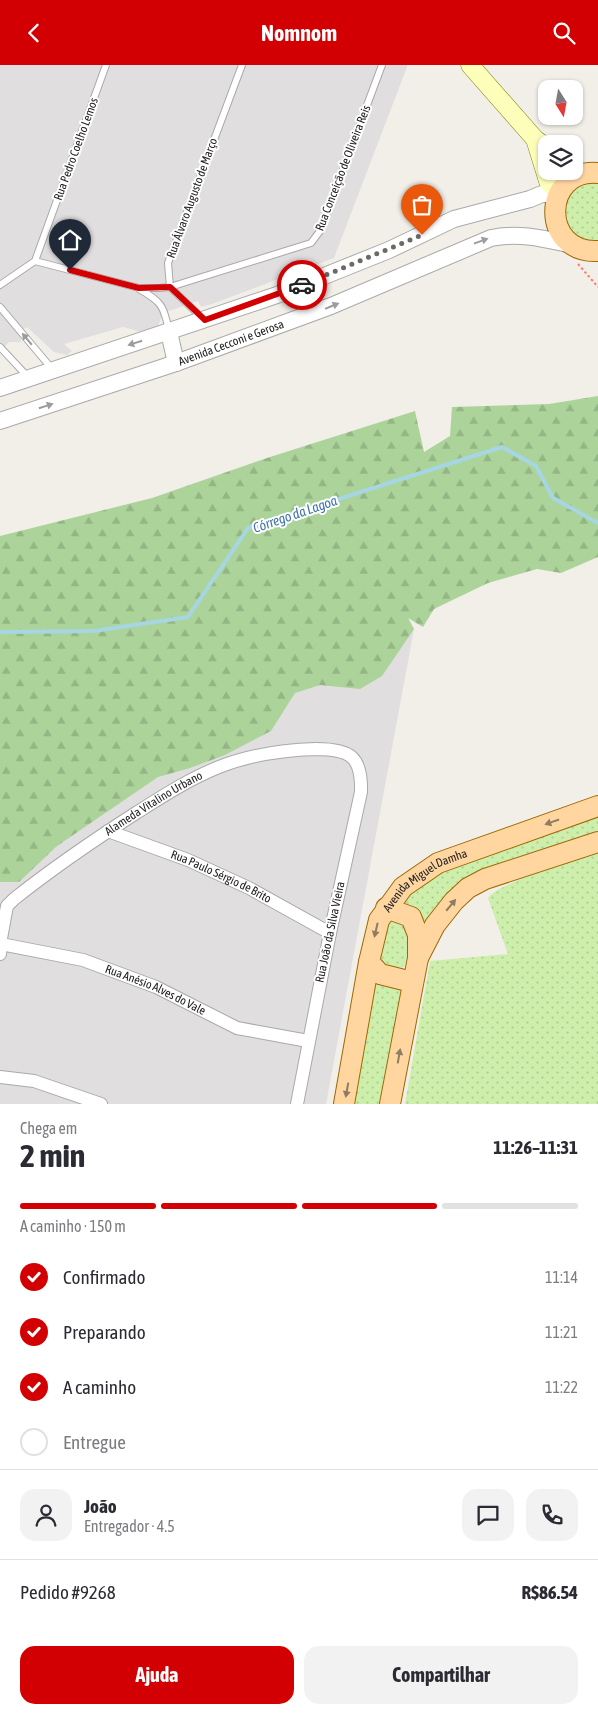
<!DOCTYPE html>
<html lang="pt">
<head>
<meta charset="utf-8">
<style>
	:root { --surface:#fff; --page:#f2f2f3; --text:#2b2b33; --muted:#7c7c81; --line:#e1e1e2; --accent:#d30003 }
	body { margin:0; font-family:"Asap Condensed",sans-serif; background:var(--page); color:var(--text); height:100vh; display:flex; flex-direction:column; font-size:19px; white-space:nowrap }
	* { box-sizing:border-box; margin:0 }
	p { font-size:16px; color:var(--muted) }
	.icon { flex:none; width:28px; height:28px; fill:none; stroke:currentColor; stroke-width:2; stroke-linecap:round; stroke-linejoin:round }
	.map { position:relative; height:1039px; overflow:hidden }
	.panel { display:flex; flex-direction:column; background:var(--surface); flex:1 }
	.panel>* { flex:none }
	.needle { width:32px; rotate:169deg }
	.fabs { position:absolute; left:538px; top:15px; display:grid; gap:10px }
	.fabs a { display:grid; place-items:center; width:45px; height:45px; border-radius:10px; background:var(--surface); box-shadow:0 1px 4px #0004; font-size:25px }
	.pin { position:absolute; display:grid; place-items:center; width:42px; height:42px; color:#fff; margin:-51px -21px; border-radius:50% 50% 50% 0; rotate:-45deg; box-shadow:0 0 5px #0007 }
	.pin .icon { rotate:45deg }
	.courier { position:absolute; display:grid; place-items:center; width:50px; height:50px; margin:-25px; border:4px solid #d30003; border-radius:50%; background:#fff; color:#222; box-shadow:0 1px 6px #0007 }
	.head em { font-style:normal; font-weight:700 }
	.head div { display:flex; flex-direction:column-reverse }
	.head { display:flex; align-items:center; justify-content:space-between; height:85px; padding:0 20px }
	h1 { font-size:32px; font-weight:700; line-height:38px }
	.bar { display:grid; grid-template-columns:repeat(4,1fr); gap:8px 5px; align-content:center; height:60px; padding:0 20px }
	.bar i { height:6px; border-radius:4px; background:var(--line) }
	.bar .active { background:var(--accent) }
	.bar p { grid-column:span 4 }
	.line { display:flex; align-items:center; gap:12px; padding:0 20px; border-top:1px solid var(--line) }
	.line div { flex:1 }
	.round { display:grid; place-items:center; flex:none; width:52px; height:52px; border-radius:15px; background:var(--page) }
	ol { padding:0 20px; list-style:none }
	li { display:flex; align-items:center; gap:15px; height:55px }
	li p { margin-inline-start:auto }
	li .icon { padding:5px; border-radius:50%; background:var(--accent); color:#fff; stroke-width:4 }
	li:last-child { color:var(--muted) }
	li i { width:28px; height:28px; border:2px solid var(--line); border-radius:50% }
	.action { display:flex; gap:10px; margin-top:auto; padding:10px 20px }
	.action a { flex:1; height:58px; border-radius:15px; background:var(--accent); color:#fff; font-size:20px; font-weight:700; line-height:58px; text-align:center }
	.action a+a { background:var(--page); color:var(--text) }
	header { display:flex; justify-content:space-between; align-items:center; height:65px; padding:0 20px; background:var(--accent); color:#fff; font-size:22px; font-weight:700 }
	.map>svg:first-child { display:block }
	.residential { fill:#e0dede }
	.grass { fill:url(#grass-dots) }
	.forest { fill:url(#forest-firs) }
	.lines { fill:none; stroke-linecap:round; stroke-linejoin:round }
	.stream { stroke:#a6d6e3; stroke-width:4 }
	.service-casing { stroke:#a9a9a9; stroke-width:8 }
	.minor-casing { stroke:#a9a9a9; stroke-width:14 }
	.tertiary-casing { stroke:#a9a9a9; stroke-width:18 }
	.secondary-casing { stroke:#758100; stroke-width:19 }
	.primary-casing { stroke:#9f6800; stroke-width:22 }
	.path { stroke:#ff796c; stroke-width:2; stroke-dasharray:2.5 2.5; stroke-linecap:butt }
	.service { stroke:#fff; stroke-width:6 }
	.minor { stroke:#fff; stroke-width:12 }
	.tertiary { stroke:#fff; stroke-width:16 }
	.secondary { stroke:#fcfeba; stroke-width:18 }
	.primary { stroke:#ffd5a0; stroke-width:20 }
	.oneway { fill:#9c9c9c }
	.oneway2 { fill:#907c61 }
	.done { stroke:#6b6a67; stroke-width:5; stroke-dasharray:0 9 }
	.route { stroke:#d30003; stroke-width:6 }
	.labels { text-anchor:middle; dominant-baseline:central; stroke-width:4; stroke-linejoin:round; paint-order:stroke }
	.street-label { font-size:12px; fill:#222; stroke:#fff }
	.water-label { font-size:14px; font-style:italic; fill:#4076a9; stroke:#fff }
</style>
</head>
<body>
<header><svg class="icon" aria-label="back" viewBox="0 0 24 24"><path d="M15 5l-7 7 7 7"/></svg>Nomnom<svg class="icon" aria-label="search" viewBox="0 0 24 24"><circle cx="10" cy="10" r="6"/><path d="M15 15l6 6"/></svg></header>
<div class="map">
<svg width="598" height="1039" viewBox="0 0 598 1039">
	<defs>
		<pattern id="grass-dots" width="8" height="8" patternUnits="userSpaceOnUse" patternTransform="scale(1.25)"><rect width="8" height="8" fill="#cdefab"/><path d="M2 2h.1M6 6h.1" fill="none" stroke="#b0cd93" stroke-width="1.8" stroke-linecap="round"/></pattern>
		<pattern id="forest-firs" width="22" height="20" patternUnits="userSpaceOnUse" patternTransform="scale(1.25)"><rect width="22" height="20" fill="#acd49a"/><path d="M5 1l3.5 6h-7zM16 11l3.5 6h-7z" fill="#94b684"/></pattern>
	</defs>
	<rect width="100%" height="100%" fill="#f2efe8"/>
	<!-- residential -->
	<path class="residential" d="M0 0H407V2L334 193 212 239 201 242 198 236 163 248 158 261 145 268 123 262 64 279 72 286 67 290 54 287 27 262 20 266 21 277H9L0 286Z
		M408 553 414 564 326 1039H0V709Z"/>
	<!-- grass -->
	<path class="grass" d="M594 117 598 118V178L586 177 566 163C564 135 563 123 594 117Z
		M598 749V769L481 810 424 862 398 838 430 809Z
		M598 788V1039H405L430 896 508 889 488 833C497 818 577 795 598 788Z
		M396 854 409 856V890L404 902 386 904C376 892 379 859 396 854Z
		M378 918 400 922 402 926 383 1039H351L375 921Z"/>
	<!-- forest -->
	<path class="forest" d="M598 331V492L561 508 537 504 488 518 434 544 423 562 408 553 414 564 382 611 360 624 320 620 295 628 271 666 225 690 190 703 158 712 57 781 19 817H0V471L152 433 270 392 415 346 424 387 450 371 452 342 549 339Z"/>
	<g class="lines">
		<!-- stream -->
		<path class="stream" d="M0 567 94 566 188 552 248 463 502 382 536 401 553 433 598 458"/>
		<!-- service casing -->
		<g class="service-casing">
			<path id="service" d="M35 196 106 0
				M0 220 35 196 139 223H159L170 222 311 178 320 166 382 0
				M139 224C161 236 164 241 169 266
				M0 242 53 305
				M203 254 170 222 168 198 242 0
				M0 282 28 312"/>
		</g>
		<!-- minor casing -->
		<g class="minor-casing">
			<g id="minor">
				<path id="s1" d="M108 766 188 795 249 823 330 868"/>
				<path id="s2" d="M0 879 7 841 14 834C53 803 94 775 136 748 163 731 189 714 219 702 249 690 284 685 316 684 351 684 362 692 361 727L330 868 297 1039"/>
				<path id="s3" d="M0 889 1 879 83 895 156 922 237 963 308 976"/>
				<path d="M0 1012 34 1016 101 1039"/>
			</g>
		</g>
		<!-- tertiary casing -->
		<g class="tertiary-casing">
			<g id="tertiary">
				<path d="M169 267 176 298"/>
				<path d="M0 323 277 230 389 185 454 154 530 134 542 129H559"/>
				<path id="s4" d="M0 356 176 298 331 241 491 173C521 167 545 174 573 180"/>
			</g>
		</g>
		<!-- secondary casing -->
		<g class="secondary-casing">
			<path id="secondary" d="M470 0 535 74 546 82
				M535 74 548 116 559 129"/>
		</g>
		<!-- primary casing -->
		<g class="primary-casing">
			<g id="primary">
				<path d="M598 108C542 103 540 189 598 186"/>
				<path d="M386 843 411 852 418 870V893"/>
				<path d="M369 897 380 909 412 917"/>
				<path id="s5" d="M344 1039 369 897 379 855 403 822 438 798 598 741"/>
				<path d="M390 1039 418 893 435 860 454 836 468 823 485 814 598 777"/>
			</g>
		</g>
		<!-- path -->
		<path class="path" d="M578 199 598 222"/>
		<!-- service -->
		<use href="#service" class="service"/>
		<!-- minor -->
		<use href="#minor" class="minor"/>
		<!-- tertiary -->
		<use href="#tertiary" class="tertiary"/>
		<!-- secondary -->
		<use href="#secondary" class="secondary"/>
		<!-- primary -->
		<use href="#primary" class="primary"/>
	</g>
	<!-- one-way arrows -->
	<defs><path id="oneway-solid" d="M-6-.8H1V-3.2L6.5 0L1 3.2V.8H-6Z" transform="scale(1.25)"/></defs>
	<g class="oneway">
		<use href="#oneway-solid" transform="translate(481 176) rotate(-20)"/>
		<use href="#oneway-solid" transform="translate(332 241) rotate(-22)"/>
		<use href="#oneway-solid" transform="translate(27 274) rotate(-130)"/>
		<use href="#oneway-solid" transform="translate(135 278) rotate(162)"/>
		<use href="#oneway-solid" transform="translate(46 341) rotate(-18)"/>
	</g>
	<g class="oneway2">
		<use href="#oneway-solid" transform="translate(552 757) rotate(161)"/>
		<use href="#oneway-solid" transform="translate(451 840) rotate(-50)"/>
		<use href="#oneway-solid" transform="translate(376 865) rotate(103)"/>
		<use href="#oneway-solid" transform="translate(399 991) rotate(-80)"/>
		<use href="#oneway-solid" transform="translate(347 1025) rotate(100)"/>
	</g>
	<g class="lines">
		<!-- done -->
		<path class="done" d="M302 220 422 170"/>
		<!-- route -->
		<path class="route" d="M70 205 139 223 170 222 205 255 302 220"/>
	</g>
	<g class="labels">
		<!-- street labels -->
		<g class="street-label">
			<text transform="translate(76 84) rotate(-70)">Rua Pedro Coelho Lemos</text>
			<text transform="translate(343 103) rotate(-69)">Rua Conceição de Oliveira Reis</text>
			<text transform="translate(192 133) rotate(-70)">Rua Álvaro Augusto de Março</text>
			<text stroke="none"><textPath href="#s4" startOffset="244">Avenida Cecconi e Gerosa</textPath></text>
			<text stroke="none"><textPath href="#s2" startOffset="218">Alameda Vitalino Urbano</textPath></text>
			<text stroke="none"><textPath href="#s1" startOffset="122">Rua Paulo Sérgio de Brito</textPath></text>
			<text stroke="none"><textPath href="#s5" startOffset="250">Avenida Miguel Damha</textPath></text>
			<text transform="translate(330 867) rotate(-78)">Rua João da Silva Vieira</text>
			<text stroke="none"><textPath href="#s3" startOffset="172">Rua Anésio Alves do Vale</textPath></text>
		</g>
		<!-- water labels -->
		<g class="water-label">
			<text transform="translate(295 449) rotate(-19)">Córrego da Lagoa</text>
		</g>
	</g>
</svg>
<div class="fabs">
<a><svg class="needle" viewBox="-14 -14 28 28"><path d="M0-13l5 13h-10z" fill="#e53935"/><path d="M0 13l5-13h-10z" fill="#7c7c81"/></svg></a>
<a><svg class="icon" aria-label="layers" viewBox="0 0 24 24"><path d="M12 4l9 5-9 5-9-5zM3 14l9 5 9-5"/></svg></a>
</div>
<div class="pin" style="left:422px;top:170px;background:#ea580c"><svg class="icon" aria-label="bag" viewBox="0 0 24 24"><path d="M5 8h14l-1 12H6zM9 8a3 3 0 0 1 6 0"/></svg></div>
<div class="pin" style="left:70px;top:205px;background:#1f2937"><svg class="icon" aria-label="home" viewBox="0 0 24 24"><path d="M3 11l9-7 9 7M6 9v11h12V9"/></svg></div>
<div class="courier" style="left:302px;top:220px"><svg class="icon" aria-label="car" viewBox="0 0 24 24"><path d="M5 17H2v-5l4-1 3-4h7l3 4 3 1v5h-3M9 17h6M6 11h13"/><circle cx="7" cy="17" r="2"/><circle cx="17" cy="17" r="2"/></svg></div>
</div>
<section class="panel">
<div class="head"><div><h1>2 min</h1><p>Chega em</p></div><em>11:26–11:31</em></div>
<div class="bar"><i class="active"></i><i class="active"></i><i class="active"></i><i></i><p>A caminho · 150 m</p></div>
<ol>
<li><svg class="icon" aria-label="check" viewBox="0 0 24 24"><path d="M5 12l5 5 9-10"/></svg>Confirmado<p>11:14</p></li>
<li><svg class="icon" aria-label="check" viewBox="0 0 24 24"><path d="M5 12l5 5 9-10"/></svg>Preparando<p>11:21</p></li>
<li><svg class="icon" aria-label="check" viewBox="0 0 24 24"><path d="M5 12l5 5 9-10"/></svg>A caminho<p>11:22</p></li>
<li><i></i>Entregue</li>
</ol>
<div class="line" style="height:90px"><a class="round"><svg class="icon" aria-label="person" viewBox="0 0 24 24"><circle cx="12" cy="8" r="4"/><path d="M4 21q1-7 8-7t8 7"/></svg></a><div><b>João</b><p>Entregador · 4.5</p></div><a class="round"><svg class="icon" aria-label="chat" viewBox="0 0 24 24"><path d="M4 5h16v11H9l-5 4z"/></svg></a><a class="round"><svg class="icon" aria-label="phone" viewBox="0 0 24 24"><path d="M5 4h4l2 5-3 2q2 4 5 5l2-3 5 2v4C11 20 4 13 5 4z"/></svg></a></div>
<div class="line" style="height:65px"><div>Pedido #9268</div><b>R$86.54</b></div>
<div class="action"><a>Ajuda</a><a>Compartilhar</a></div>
</section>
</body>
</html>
